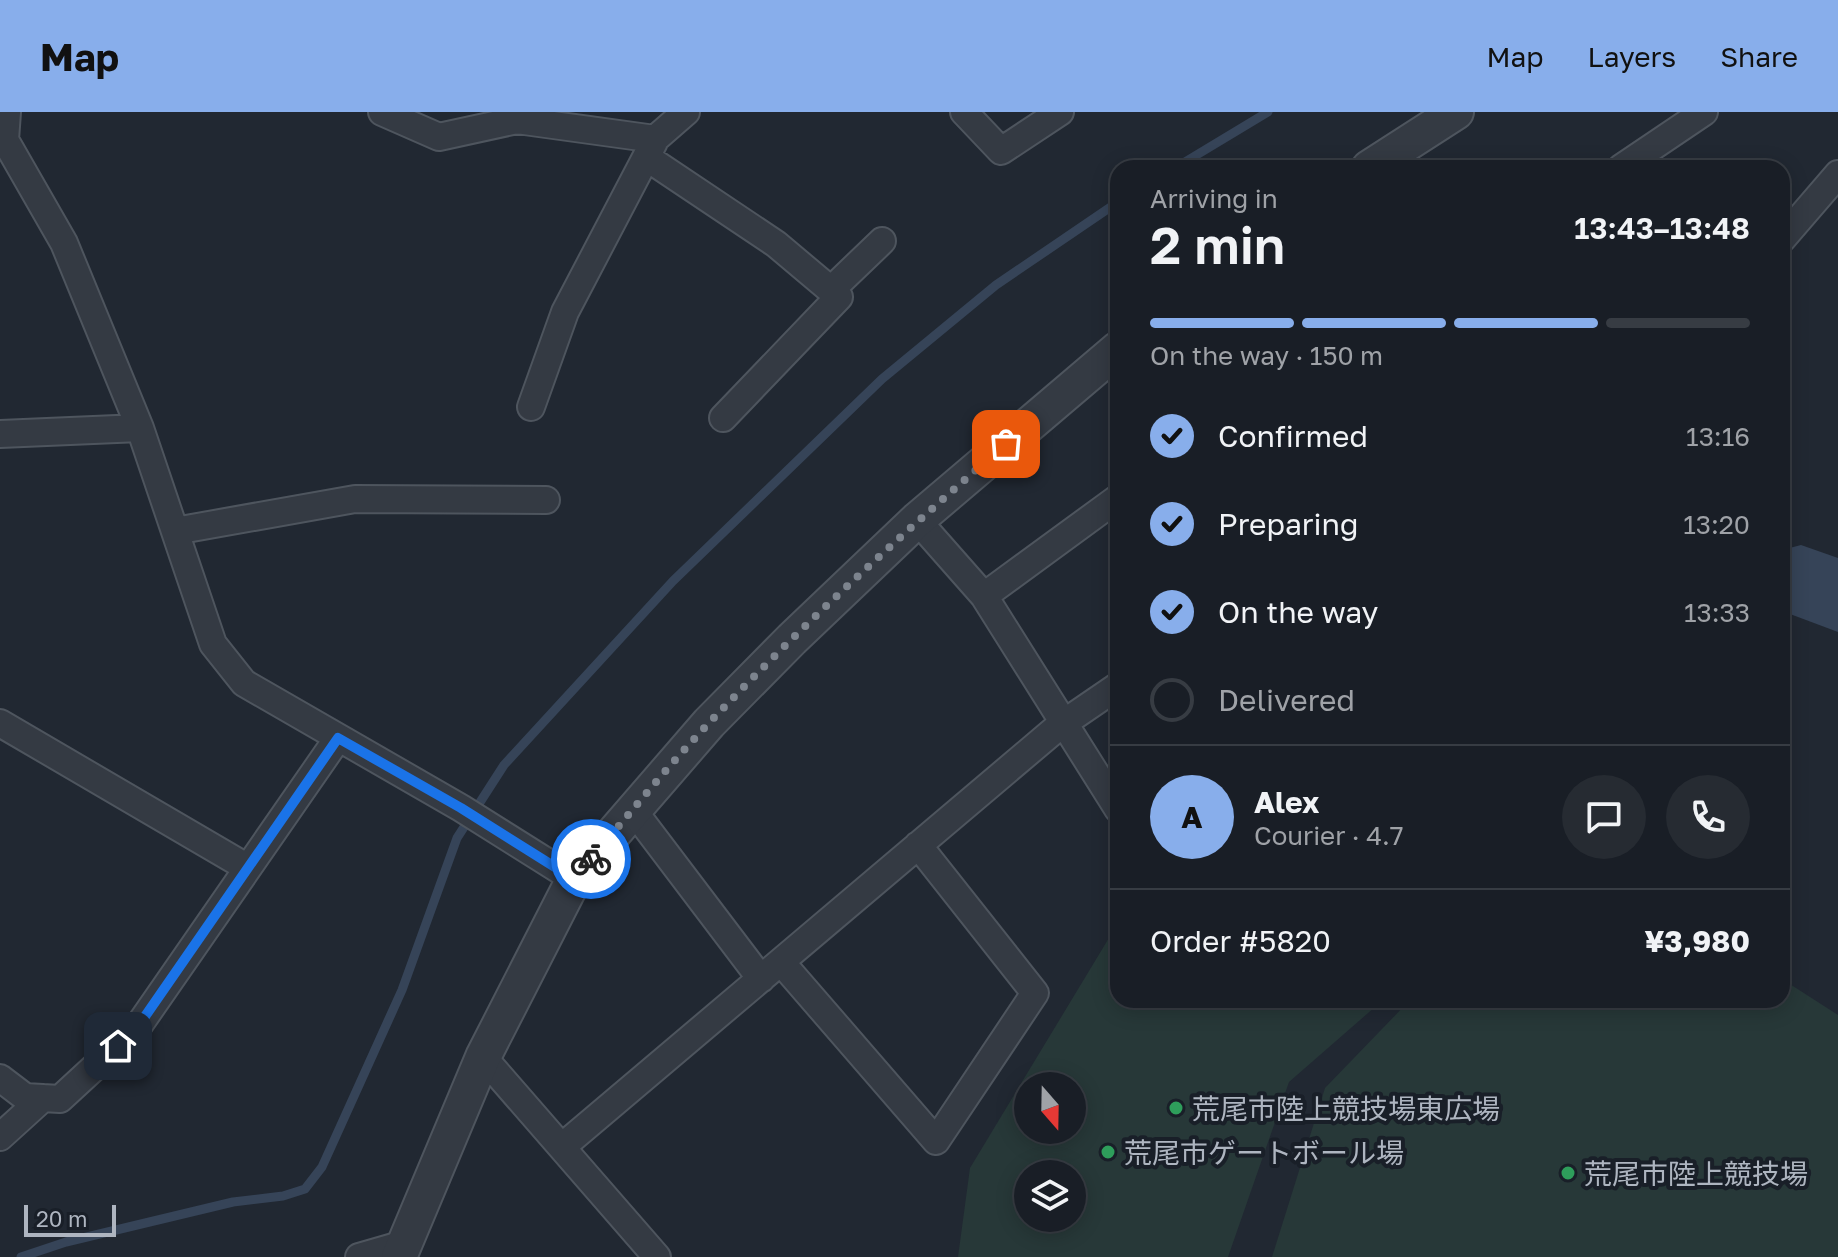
<!DOCTYPE html>
<html lang="en">
<head>
<meta charset="utf-8">
<style>
	:root { --surface:#191e26; --page:#262b32; --text:#f1f3f6; --muted:#9fa2a7; --line:#373c43; --accent:#88aeeb }
	body { margin:0; font-family:"Golos Text","Noto Sans JP",sans-serif; background:var(--page); color:var(--text); height:100vh; display:flex; flex-direction:column; font-size:30px; white-space:nowrap }
	* { box-sizing:border-box; margin:0 }
	p { font-size:26px; color:var(--muted) }
	.icon { flex:none; width:44px; height:44px; fill:none; stroke:currentColor; stroke-width:2; stroke-linecap:round; stroke-linejoin:round }
	.map { position:relative; flex:1; overflow:hidden }
	.side { position:absolute; left:1110px; top:48px; width:680px; height:848px; display:flex; flex-direction:column; background:var(--surface); border-radius:24px; box-shadow:0 4px 20px #0003,0 0 0 2px var(--line) }
	.side>* { flex:none }
	.needle { width:52px; rotate:160deg }
	.fabs { position:absolute; left:1014px; top:960px; display:grid; gap:16px }
	.fabs a { display:grid; place-items:center; width:72px; height:72px; border-radius:50%; background:var(--surface); box-shadow:0 4px 20px #0003,0 0 0 2px var(--line); font-size:40px }
	.scale { position:absolute; left:24px; bottom:20px; width:92px; box-sizing:border-box; padding-left:8px; border:4px solid #aeb5c0; border-top:0; font-size:22px; line-height:28px; white-space:nowrap; color:#aeb5c0; -webkit-text-stroke:6px #191f28; paint-order:stroke }
	.pin { position:absolute; display:grid; place-items:center; width:68px; height:68px; color:#fff; margin:-34px; border-radius:16px; box-shadow:0 4px 12px #0006 }
	.courier { position:absolute; display:grid; place-items:center; width:80px; height:80px; margin:-40px; border:6px solid #1a73e8; border-radius:50%; background:#fff; color:#222; box-shadow:0 2px 10px #0007 }
	.summary em { font-style:normal; font-weight:600 }
	.summary div { display:flex; flex-direction:column-reverse }
	.summary { display:flex; align-items:center; justify-content:space-between; height:136px; padding:0 40px }
	h1 { font-size:52px; font-weight:600; line-height:60px }
	.bar { display:grid; grid-template-columns:repeat(4,1fr); gap:12px 8px; align-content:center; height:96px; padding:0 40px }
	.bar i { height:10px; border-radius:6px; background:var(--line) }
	.bar .active { background:var(--accent) }
	.bar p { grid-column:span 4 }
	.line { display:flex; align-items:center; gap:20px; padding:0 40px; border-top:2px solid var(--line) }
	.line div { flex:1 }
	.round { display:grid; place-items:center; flex:none; width:84px; height:84px; border-radius:42px; background:var(--page) }
	ol { padding:0 40px; list-style:none }
	li { display:flex; align-items:center; gap:24px; height:88px }
	li p { margin-inline-start:auto }
	li .icon { padding:8px; border-radius:50%; background:var(--accent); color:#111; stroke-width:4 }
	li:last-child { color:var(--muted) }
	li i { width:44px; height:44px; border:4px solid var(--line); border-radius:50% }
	header { display:flex; align-items:center; gap:48px; box-sizing:border-box; height:112px; padding:0 40px; background:var(--accent); color:#111 }
	header strong { font-size:38px }
	nav { display:flex; gap:44px; margin-inline-start:auto; font-size:28px }
	.map>svg:first-child { display:block }
	.green { fill:#273838; fill-rule:evenodd }
	.water { fill:#364458 }
	.lines { fill:none; stroke-linecap:round; stroke-linejoin:round }
	.stream { stroke:#364458; stroke-width:9 }
	.minor-casing { stroke:#4e555e; stroke-width:30 }
	.tertiary-casing { stroke:#4e555e; stroke-width:38 }
	.minor { stroke:#343a43; stroke-width:26 }
	.tertiary { stroke:#343a43; stroke-width:34 }
	.done { stroke:#7d848e; stroke-width:8; stroke-dasharray:0 14.4 }
	.route { stroke:#1a73e8; stroke-width:10 }
	.leisure-dot { fill:#2e9e5b; stroke:#191f28; stroke-width:3 }
	.labels { text-anchor:middle; dominant-baseline:central; stroke-width:8; stroke-linejoin:round; paint-order:stroke }
	.poi-label { font-size:28px; fill:#aeb5c0; stroke:#191f28; text-anchor:start }
</style>
</head>
<body>
<header>
<strong>Map</strong>
<nav><a>Map</a><a>Layers</a><a>Share</a></nav>
</header>
<div class="map">
<svg width="1838" height="1145" viewBox="0 0 1838 1145">
	<rect width="100%" height="100%" fill="#212832"/>
	<!-- green -->
	<path class="green" d="M1118 811V888H1383L1289 970 1228 1145H958L970 1056ZM1028 974H1072V1018H1028ZM1028 1062H1072V1106H1028Z
		M1782 867 1838 903V1145H1272L1325 976 1410 888H1782Z"/>
	<!-- water -->
	<path class="water" d="M1801 433 1838 446V520L1782 499V438Z"/>
	<g class="lines">
		<!-- stream -->
		<path class="stream" d="M1175 56 1268 0
			M21 1145 66 1130 233 1090 283 1084 305 1077 322 1055 402 878 457 726 504 653 673 469 882 267 996 173 1118 90"/>
		<!-- minor casing -->
		<g class="minor-casing">
			<path id="minor" d="M7 0 5 28 64 131 140 316 213 532 244 571 461 696 574 767
				M382 0 439 25 517 8 655 27 686 0
				M964 0 1001 39 1060 0
				M646 45 776 132 839 185 723 306
				M1621 56 1704 0
				M1782 127 1838 62
				M831 178 882 129
				M531 295 565 200 654 30
				M0 322 140 316
				M917 408 984 484 1118 386
				M175 419 355 387 546 388
				M984 484 1118 697
				M0 611 248 756
				M633 698 761 867
				M781 850 936 1029 1035 881 918 733
				M483 945 657 1145
				M0 966 25 985 60 987 137 916 338 626
				M0 1025 43 986
				M563 1034 1058 615 1118 574
				M359 1145 404 1132"/>
		</g>
		<!-- tertiary casing -->
		<g class="tertiary-casing">
			<path id="tertiary" d="M1369 56 1456 0
				M399 1145 483 945 574 767 709 611 792 527 917 408 1118 237"/>
		</g>
		<!-- minor -->
		<use href="#minor" class="minor"/>
		<!-- tertiary -->
		<use href="#tertiary" class="tertiary"/>
	</g>
	<g class="lines">
		<!-- done -->
		<path class="done" d="M591 747C630 701 668 654 710 610 803 512 904 420 1006 332"/>
		<!-- route -->
		<path class="route" d="M118 934 137 916 338 626 461 696 574 767 591 747"/>
	</g>
	<!-- markers -->
	<g class="leisure-dot">
		<circle cx="1176" cy="996" r="8"/>
		<circle cx="1108" cy="1040" r="8"/>
		<circle cx="1568" cy="1061" r="8"/>
	</g>
	<g class="labels">
		<!-- poi labels -->
		<g class="poi-label">
			<text x="1192" y="996">荒尾市陸上競技場東広場</text>
			<text x="1124" y="1040">荒尾市ゲートボール場</text>
			<text x="1584" y="1061">荒尾市陸上競技場</text>
		</g>
	</g>
</svg>
<div class="fabs">
<a><svg class="needle" viewBox="-14 -14 28 28"><path d="M0-13l5 13h-10z" fill="#e53935"/><path d="M0 13l5-13h-10z" fill="#9fa2a7"/></svg></a>
<a><svg class="icon" aria-label="layers" viewBox="0 0 24 24"><path d="M12 4l9 5-9 5-9-5zM3 14l9 5 9-5"/></svg></a>
</div>
<div class="scale">20 m</div>
<div class="pin" style="left:1006px;top:332px;background:#ea580c"><svg class="icon" aria-label="bag" viewBox="0 0 24 24"><path d="M5 8h14l-1 12H6zM9 8a3 3 0 0 1 6 0"/></svg></div>
<div class="pin" style="left:118px;top:934px;background:#1f2937"><svg class="icon" aria-label="home" viewBox="0 0 24 24"><path d="M3 11l9-7 9 7M6 9v11h12V9"/></svg></div>
<div class="courier" style="left:591px;top:747px"><svg class="icon" aria-label="bike" viewBox="0 0 24 24"><circle cx="6" cy="16" r="4"/><circle cx="18" cy="16" r="4"/><path d="M6 16l4-8h5l3 8M10 8l3 8H6M13 5h3"/></svg></div>
<section class="side">
<div class="summary"><div><h1>2 min</h1><p>Arriving in</p></div><em>13:43–13:48</em></div>
<div class="bar"><i class="active"></i><i class="active"></i><i class="active"></i><i></i><p>On the way · 150 m</p></div>
<ol>
<li><svg class="icon" aria-label="check" viewBox="0 0 24 24"><path d="M5 12l5 5 9-10"/></svg>Confirmed<p>13:16</p></li>
<li><svg class="icon" aria-label="check" viewBox="0 0 24 24"><path d="M5 12l5 5 9-10"/></svg>Preparing<p>13:20</p></li>
<li><svg class="icon" aria-label="check" viewBox="0 0 24 24"><path d="M5 12l5 5 9-10"/></svg>On the way<p>13:33</p></li>
<li><i></i>Delivered</li>
</ol>
<div class="line" style="height:144px"><b class="round" style="background:var(--accent);color:#111">A</b><div><b>Alex</b><p>Courier · 4.7</p></div><a class="round"><svg class="icon" aria-label="chat" viewBox="0 0 24 24"><path d="M4 5h16v11H9l-5 4z"/></svg></a><a class="round"><svg class="icon" aria-label="phone" viewBox="0 0 24 24"><path d="M5 4h4l2 5-3 2q2 4 5 5l2-3 5 2v4C11 20 4 13 5 4z"/></svg></a></div>
<div class="line" style="height:104px"><div>Order #5820</div><b>¥3,980</b></div>
</section>
</div>
</body>
</html>
